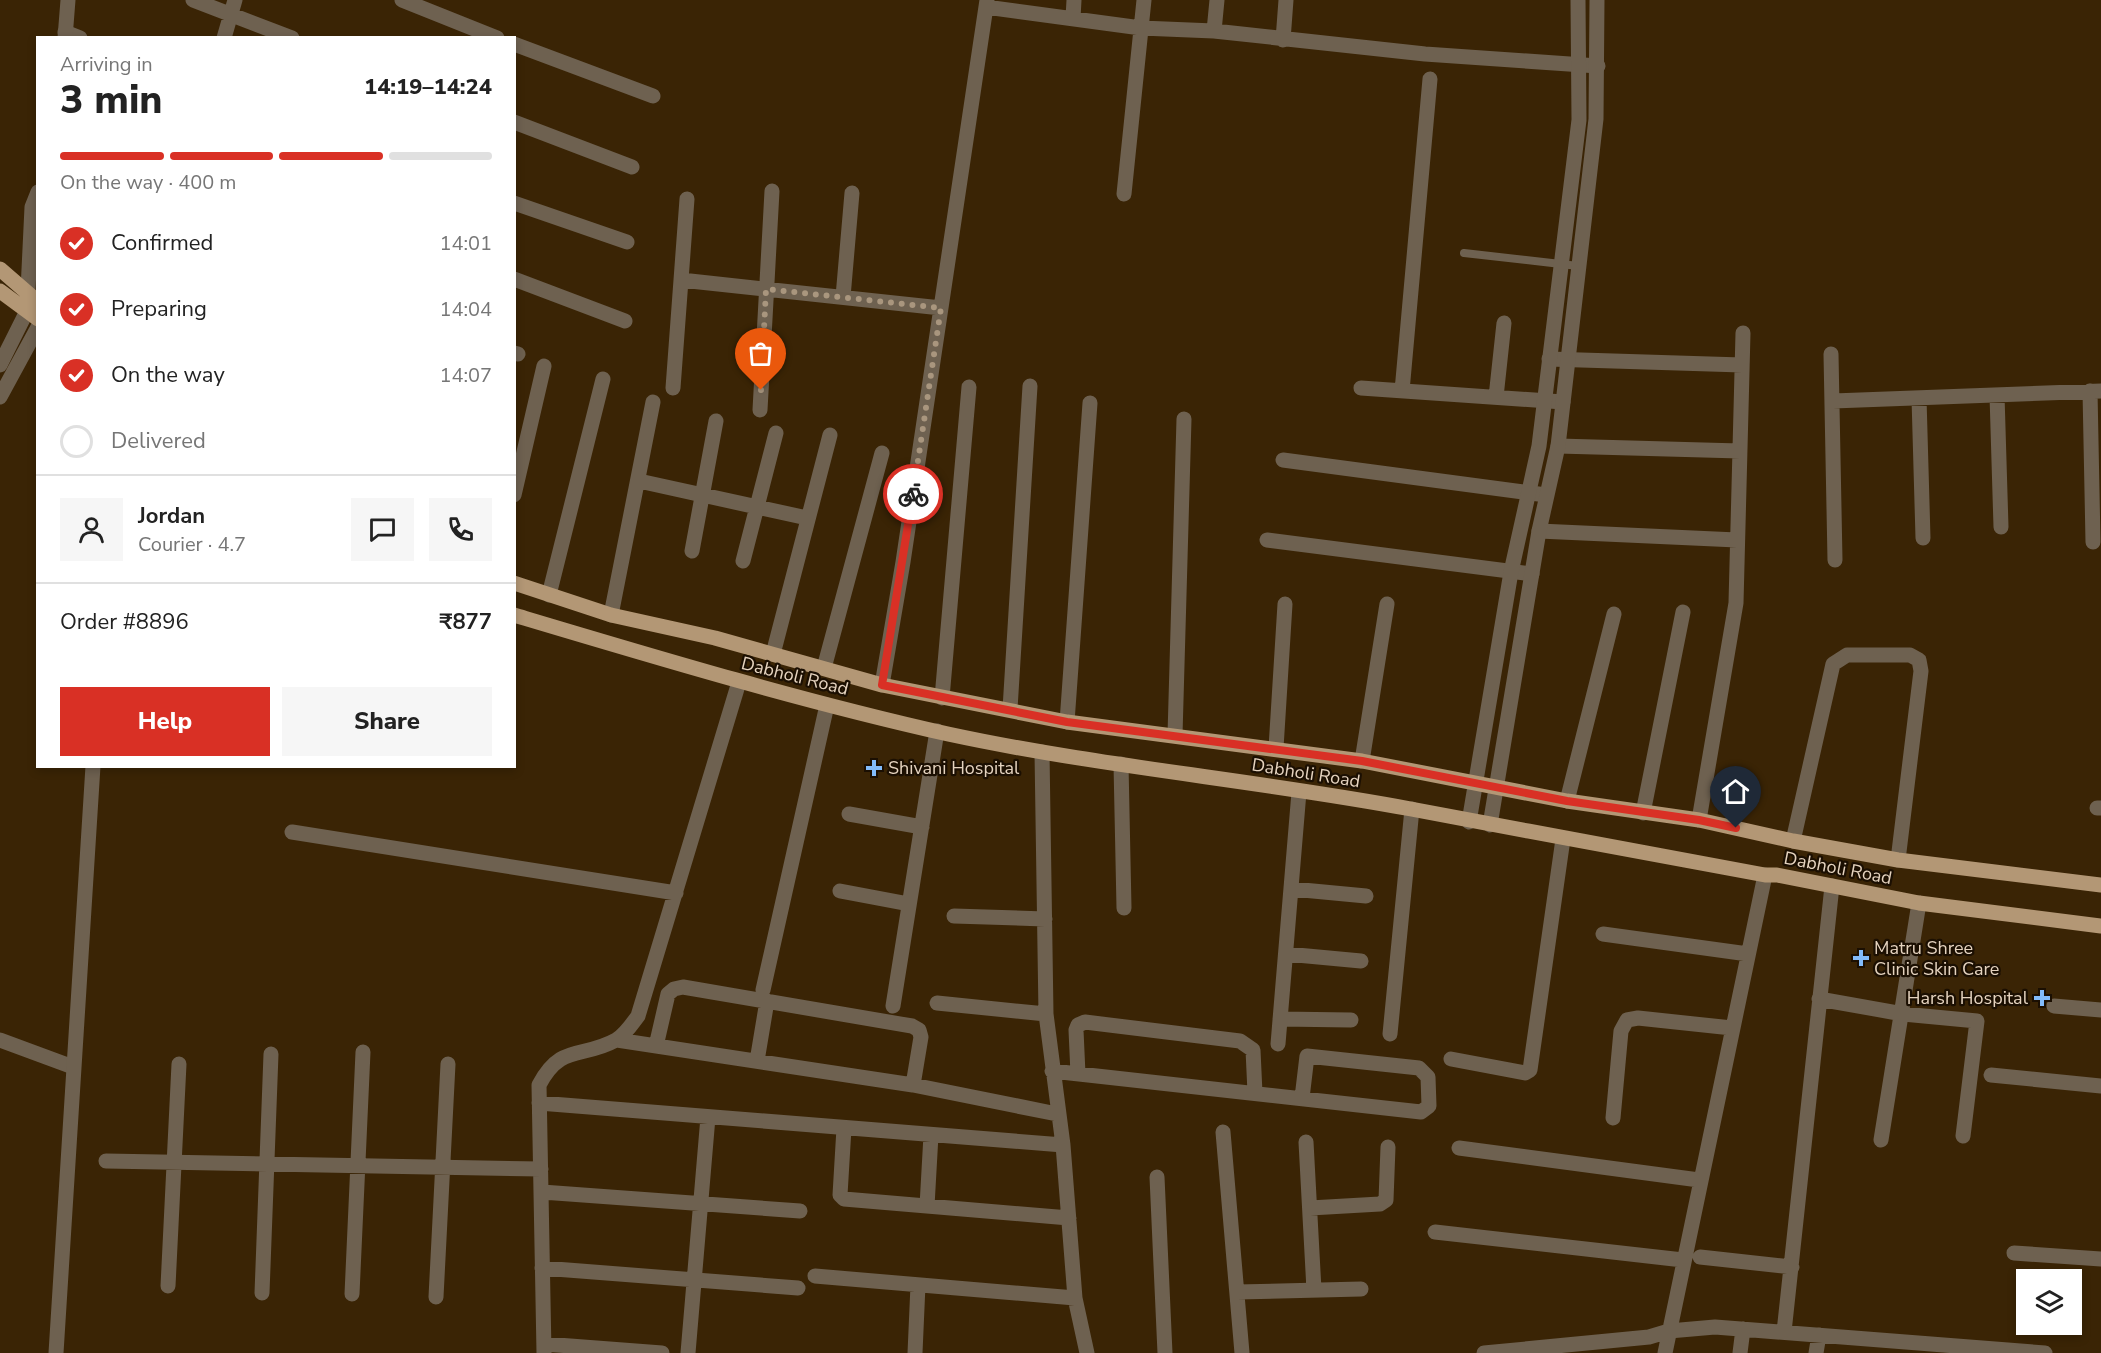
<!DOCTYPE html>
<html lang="en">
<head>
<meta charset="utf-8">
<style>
	:root { --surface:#fff; --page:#f6f6f6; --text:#222; --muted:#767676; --line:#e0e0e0; --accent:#d93025 }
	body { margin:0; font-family:"Nunito Sans",sans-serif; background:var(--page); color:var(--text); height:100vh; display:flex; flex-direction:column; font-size:22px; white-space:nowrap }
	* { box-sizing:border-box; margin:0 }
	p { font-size:20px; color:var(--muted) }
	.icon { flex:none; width:33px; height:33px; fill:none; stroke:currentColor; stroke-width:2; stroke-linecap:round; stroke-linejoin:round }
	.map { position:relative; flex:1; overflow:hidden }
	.side { position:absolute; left:36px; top:36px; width:480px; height:732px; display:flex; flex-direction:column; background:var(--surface); border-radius:0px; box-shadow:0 3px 9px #0003 }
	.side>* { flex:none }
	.buttons { position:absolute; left:2016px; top:1269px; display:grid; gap:12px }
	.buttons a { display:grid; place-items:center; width:66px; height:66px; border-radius:0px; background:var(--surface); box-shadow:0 3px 9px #0003; font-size:30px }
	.pin { position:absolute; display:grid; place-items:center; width:51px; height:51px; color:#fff; margin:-62px -26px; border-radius:50% 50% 50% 0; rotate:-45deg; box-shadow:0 0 6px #0007 }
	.pin .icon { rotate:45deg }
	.courier { position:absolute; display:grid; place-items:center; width:60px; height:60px; margin:-30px; border:4px solid #d93025; border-radius:50%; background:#fff; color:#222; box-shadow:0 2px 8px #0007 }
	.head em { font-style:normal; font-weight:800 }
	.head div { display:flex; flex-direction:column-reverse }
	.head { display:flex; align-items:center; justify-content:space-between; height:102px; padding:0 24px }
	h1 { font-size:39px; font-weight:800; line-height:45px }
	.bar { display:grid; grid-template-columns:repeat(4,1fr); gap:9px 6px; align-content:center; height:72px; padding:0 24px }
	.bar i { height:8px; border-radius:4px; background:var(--line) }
	.bar .active { background:var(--accent) }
	.bar p { grid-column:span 4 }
	.line { display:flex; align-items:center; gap:15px; padding:0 24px; border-top:2px solid var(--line) }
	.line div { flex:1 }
	.round { display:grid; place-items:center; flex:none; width:63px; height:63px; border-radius:0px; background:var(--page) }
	ol { padding:0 24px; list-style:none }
	li { display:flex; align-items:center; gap:18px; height:66px }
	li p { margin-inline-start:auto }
	li .icon { padding:6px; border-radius:50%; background:var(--accent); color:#fff; stroke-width:4 }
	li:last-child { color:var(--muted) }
	li i { width:33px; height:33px; border:3px solid var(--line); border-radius:50% }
	.action { display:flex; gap:12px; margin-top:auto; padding:12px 24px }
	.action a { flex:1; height:69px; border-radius:0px; background:var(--accent); color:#fff; font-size:24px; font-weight:800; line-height:69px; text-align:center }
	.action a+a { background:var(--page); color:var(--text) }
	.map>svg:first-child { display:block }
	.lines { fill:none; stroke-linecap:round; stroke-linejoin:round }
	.service { stroke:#6e6150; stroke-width:8 }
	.minor { stroke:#6e6150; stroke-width:15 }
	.tertiary { stroke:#6e6150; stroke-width:15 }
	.primary { stroke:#b39775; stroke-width:15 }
	.done { stroke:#a9967e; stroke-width:6; stroke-dasharray:0 10.8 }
	.route { stroke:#d93025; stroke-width:8 }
	.poi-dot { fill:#83bcfb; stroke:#1b0f02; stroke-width:2 }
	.labels { text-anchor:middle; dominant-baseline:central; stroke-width:4.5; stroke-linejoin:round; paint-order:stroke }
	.street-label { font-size:18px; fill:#e5d3bf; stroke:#1b0f02 }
	.poi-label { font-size:18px; fill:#e5d3bf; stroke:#1b0f02; text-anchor:start }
</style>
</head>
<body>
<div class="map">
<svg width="2101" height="1353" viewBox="0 0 2101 1353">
	<rect width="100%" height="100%" fill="#3a2405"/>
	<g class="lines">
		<!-- service -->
		<path class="service" d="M1464 253 1578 266"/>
		<!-- minor -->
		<path class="minor" d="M193 0 292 38
			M402 0 497 38
			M986 7 1141 28 1214 31 1425 54 1598 66
			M1073 18 1074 0
			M1214 31 1217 0
			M65 32 80 38
			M224 38 235 0
			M1283 40 1286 0
			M514 44 653 96
			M514 122 632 167
			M1124 194 1144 0
			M514 203 627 242
			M514 279 625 321
			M681 280 941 308
			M843 297 852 193
			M514 353 518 354
			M1831 354 1835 560
			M1549 359 1742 365
			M673 388 687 199
			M1361 388 1563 402
			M1402 391 1430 79
			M2090 391 2093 542
			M1997 395 2001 527
			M1496 397 1504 323
			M1919 398 1923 538
			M1833 401 2101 391
			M760 410 772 191
			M1558 446 1740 451
			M1283 460 1546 495
			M639 481 807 518
			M514 495 544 366
			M1539 531 1737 540
			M1267 540 1532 574
			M692 551 716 421
			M743 561 776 433
			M549 595 603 379
			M611 615 653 402
			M773 654 830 435
			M824 668 882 453
			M882 685 903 562 987 0
			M942 698 969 387
			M1010 709 1030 386
			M1067 722 1090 403
			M1175 735 1184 419
			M1276 748 1285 604
			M1042 752 1046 1014 1063 1145 1075 1298 1087 1353
			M1362 761 1387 604
			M1121 764 1124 908
			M1567 801 1614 614
			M2097 808H2101
			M1643 813 1683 612
			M849 814 922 827
			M1699 820 1736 603 1743 333
			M292 832 676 893
			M1793 841 1833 664 1847 655H1910L1919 660 1921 671 1898 860
			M1292 889 1366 896
			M840 891 909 904
			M954 916 1045 919
			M1603 934 1748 954
			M1286 954 1361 961
			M763 990 827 705
			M1819 999 1903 1014 1977 1021 1963 1136
			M937 1003 1046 1014
			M893 1006 937 731
			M2054 1006 2101 1010
			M1280 1019 1351 1020
			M1390 1034 1412 809
			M0 1040 73 1067
			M617 1040 913 1085 1057 1114
			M1278 1044 1299 792
			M656 1046 668 994 674 989 683 987 912 1026 919 1030 921 1037 913 1085
			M1451 1059 1525 1073 1530 1070 1563 839
			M757 1061 767 1001
			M1052 1071 1421 1112 1429 1106 1428 1077 1419 1068 1307 1056 1302 1098
			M1078 1074 1076 1030 1078 1025 1085 1022 1240 1041 1253 1050 1255 1093
			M1991 1075 2101 1086
			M539 1103 1063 1145
			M1613 1118 1621 1031 1627 1020 1638 1018 1732 1028
			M844 1128 840 1195 844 1199 1069 1218
			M1223 1132 1242 1353
			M1881 1140 1919 903
			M1306 1142 1314 1290
			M1459 1148 1699 1180
			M106 1161 541 1169
			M1157 1177 1165 1353
			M542 1192 800 1211
			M927 1206 931 1135
			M1310 1208 1380 1204 1386 1200 1388 1147
			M1435 1232 1683 1260
			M2014 1253 2101 1259
			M1700 1257 1792 1267
			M542 1268 798 1288
			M815 1276 1075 1298
			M168 1286 179 1064
			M1237 1292 1361 1289
			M262 1293 271 1054
			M352 1294 363 1052
			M436 1297 448 1064
			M1784 1332 1832 886
			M544 1344 662 1353
			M544 1353 539 1085C561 1043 582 1059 616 1040 625 1035 632 1024 638 1016L739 682
			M688 1353 708 1117
			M915 1353 918 1285
			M1484 1353 1649 1337 1669 1331 1715 1327 2045 1353
			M1665 1353 1765 875
			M1740 1353 1743 1329
			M1816 1353 1819 1335"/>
		<!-- tertiary -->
		<path class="tertiary" d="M65 38 68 0
			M0 365 27 311 32 207 38 192
			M0 397 38 327
			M1469 822 1511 572 1539 446 1579 120 1578 0
			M1490 825 1539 531 1558 446 1596 119 1597 0
			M56 1353 93 766"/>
		<!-- primary -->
		<path class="primary" d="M0 269 38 302
			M0 291 38 319
			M514 583 611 615 715 638 882 685 1067 722 1362 761 1567 801 1699 820 1793 841 1898 860 2101 885
			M514 615C658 658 801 701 948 734 1101 767 1257 780 1411 809 1529 831 1647 854 1765 875H1777L1919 903 2101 926"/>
	</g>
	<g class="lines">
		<!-- done -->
		<path class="done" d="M761 390 766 289 941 308 913 494"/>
		<!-- route -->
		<path class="route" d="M913 494 882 685 1067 722 1362 761 1567 801 1699 820 1736 828"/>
	</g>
	<!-- markers -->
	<g class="poi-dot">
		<path d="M871 759h6v6h6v6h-6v6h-6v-6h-6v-6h6z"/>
		<path d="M1858 949h6v6h6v6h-6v6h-6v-6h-6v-6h6z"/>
		<path d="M2039 989h6v6h6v6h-6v6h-6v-6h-6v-6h6z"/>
	</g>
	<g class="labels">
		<!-- street labels -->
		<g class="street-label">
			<text transform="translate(795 676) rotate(14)">Dabholi Road</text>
			<text transform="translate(1306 773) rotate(9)">Dabholi Road</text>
			<text transform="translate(1838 868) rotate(11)">Dabholi Road</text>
		</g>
		<!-- poi labels -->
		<g class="poi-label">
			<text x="888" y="768">Shivani Hospital</text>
			<text x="1874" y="948">Matru Shree<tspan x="1874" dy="21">Clinic Skin Care</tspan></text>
			<text x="2028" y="998" text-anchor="end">Harsh Hospital</text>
		</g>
	</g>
</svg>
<div class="buttons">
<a><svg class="icon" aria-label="layers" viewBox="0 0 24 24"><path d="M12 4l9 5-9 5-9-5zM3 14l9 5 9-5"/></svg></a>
</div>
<div class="pin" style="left:761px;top:390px;background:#ea580c"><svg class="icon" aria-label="bag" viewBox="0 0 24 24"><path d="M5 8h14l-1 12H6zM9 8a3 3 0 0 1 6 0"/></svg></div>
<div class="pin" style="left:1736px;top:828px;background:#1f2937"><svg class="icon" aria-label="home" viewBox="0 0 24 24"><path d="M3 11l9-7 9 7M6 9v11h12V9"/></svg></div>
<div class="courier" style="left:913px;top:494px"><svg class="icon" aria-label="bike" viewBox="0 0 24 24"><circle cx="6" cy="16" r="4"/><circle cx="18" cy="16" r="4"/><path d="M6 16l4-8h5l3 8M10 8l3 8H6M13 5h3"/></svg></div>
<section class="side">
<div class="head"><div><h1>3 min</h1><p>Arriving in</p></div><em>14:19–14:24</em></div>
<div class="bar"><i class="active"></i><i class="active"></i><i class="active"></i><i></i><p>On the way · 400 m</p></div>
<ol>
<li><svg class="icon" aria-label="check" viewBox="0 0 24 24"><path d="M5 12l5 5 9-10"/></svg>Confirmed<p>14:01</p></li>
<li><svg class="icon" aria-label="check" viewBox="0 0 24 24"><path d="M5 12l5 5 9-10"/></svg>Preparing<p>14:04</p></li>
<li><svg class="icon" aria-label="check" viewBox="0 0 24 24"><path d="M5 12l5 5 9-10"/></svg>On the way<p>14:07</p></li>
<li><i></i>Delivered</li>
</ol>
<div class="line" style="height:108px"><a class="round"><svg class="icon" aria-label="person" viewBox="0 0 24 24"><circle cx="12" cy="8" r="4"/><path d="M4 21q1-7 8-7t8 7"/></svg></a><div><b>Jordan</b><p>Courier · 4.7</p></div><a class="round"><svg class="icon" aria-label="chat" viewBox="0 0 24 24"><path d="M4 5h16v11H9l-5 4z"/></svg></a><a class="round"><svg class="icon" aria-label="phone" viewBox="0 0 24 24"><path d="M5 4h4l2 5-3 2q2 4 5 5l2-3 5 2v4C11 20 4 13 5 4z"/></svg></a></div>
<div class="line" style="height:78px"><div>Order #8896</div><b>₹877</b></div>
<div class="action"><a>Help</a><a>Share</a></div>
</section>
</div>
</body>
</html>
